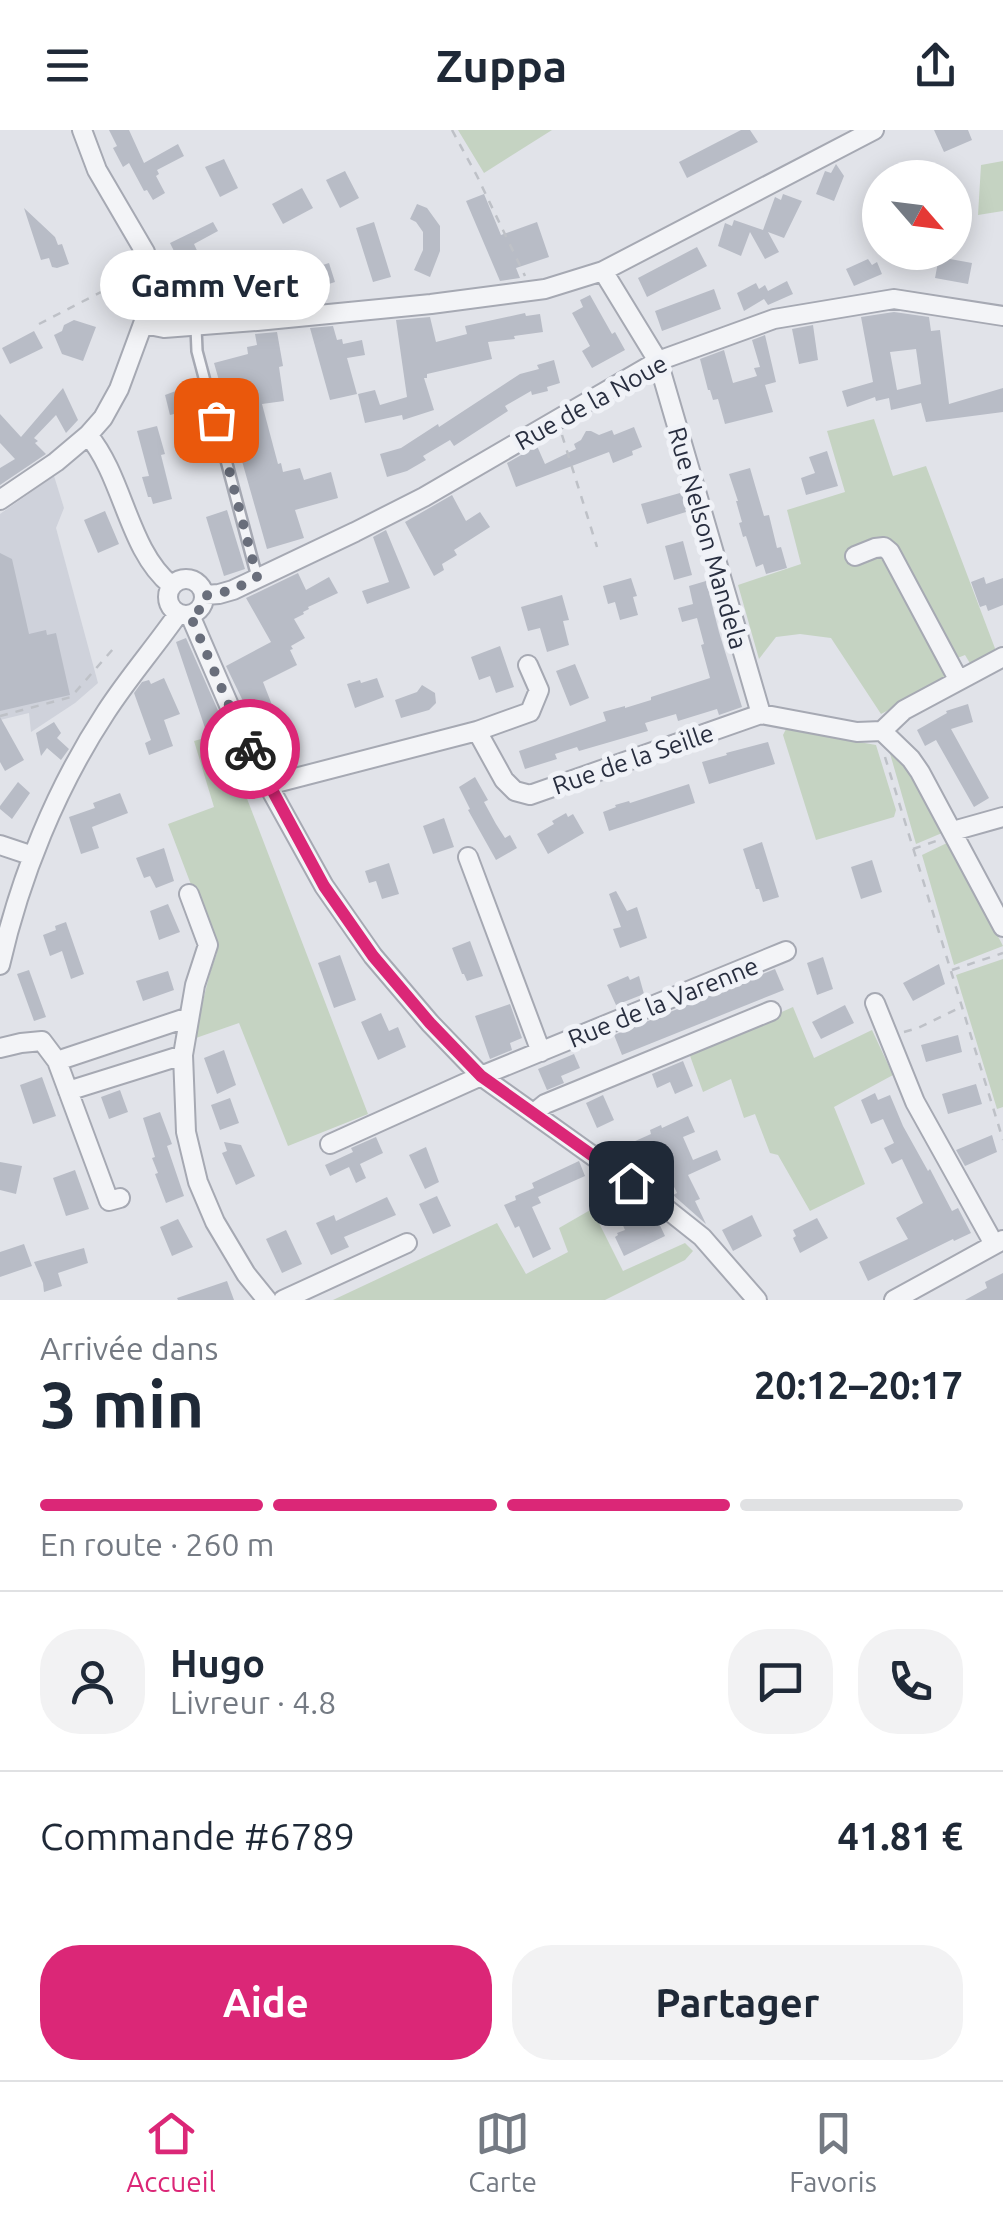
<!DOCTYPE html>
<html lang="fr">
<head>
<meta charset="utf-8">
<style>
	:root { --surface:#fff; --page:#f2f2f3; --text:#1f2937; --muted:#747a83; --line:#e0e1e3; --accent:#db2777 }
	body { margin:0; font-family:Ubuntu,sans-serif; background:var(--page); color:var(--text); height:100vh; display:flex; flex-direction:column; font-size:38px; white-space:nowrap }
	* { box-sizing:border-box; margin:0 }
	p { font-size:32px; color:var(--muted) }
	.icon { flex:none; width:55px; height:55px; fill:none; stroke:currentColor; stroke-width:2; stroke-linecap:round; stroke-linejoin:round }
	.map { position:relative; height:1170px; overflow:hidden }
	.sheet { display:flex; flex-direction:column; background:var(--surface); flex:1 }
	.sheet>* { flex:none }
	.needle { width:65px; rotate:118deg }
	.tools { position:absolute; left:862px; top:30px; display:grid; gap:20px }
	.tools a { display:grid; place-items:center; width:110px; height:110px; border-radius:50%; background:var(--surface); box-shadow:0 5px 25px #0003; font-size:50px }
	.pin { position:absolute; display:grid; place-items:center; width:85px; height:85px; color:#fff; margin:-42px; border-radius:20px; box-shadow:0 5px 15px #0006 }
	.courier { position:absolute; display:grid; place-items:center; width:100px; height:100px; margin:-50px; border:8px solid #db2777; border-radius:50%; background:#fff; color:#222; box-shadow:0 2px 12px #0007 }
	.bubble { position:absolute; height:70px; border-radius:35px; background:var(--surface); box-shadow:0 5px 25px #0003; font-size:32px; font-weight:600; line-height:70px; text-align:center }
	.headline em { font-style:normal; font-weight:600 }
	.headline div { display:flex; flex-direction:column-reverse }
	.headline { display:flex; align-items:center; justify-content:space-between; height:170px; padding:0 40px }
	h1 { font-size:65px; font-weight:600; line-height:75px }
	.bar { display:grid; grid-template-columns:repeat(4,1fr); gap:15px 10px; align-content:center; height:120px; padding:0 40px }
	.bar i { height:12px; border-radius:8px; background:var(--line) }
	.bar .on { background:var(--accent) }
	.bar p { grid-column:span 4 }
	.line { display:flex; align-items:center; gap:25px; padding:0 40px; border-top:2px solid var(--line) }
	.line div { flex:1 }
	.round { display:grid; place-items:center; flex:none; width:105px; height:105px; border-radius:40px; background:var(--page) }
	.primary-button { display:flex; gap:20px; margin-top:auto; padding:20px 40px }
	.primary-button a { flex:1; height:115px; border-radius:40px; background:var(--accent); color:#fff; font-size:40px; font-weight:600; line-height:115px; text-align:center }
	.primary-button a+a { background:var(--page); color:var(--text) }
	header { display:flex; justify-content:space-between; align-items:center; height:130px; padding:0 40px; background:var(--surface); font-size:45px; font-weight:600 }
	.tab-bar { display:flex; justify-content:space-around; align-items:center; height:140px; border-top:2px solid var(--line); background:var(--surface); font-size:28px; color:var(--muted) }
	.tab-bar a { display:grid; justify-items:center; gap:5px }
	.tab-bar .on { color:var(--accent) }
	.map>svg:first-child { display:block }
	.built { fill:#cfd2db }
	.green { fill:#c5d3c2 }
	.building { fill:#b8bcc6; fill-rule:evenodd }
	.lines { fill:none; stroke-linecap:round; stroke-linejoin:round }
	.lane-casing { stroke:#a6a9b3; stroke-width:14 }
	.street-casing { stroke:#a6a9b3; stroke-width:22 }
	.path { stroke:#bec1c7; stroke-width:2.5; stroke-dasharray:8 8; stroke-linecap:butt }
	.lane { stroke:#f3f4f7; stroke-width:9 }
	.street { stroke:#f3f4f7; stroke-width:18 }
	.done { stroke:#696e7b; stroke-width:10; stroke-dasharray:0 18 }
	.route { stroke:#db2777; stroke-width:12 }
	.labels { text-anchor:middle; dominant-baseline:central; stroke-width:10; stroke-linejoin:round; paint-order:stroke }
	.street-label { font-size:25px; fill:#292f40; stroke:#f0f2f7 }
</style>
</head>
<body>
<header><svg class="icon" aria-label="menu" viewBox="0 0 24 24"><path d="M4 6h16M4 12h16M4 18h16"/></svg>Zuppa<svg class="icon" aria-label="share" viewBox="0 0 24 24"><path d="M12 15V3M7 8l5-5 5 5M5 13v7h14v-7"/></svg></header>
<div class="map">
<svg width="1003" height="1170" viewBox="0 0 1003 1170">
	<rect width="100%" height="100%" fill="#e1e3e9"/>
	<!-- built -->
	<path class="built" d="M54 346 64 378 56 398 98 553 75 573 31 602 29 583 0 590V384Z"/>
	<!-- green -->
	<path class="green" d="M458 0H552L484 43Z
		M1003 31V81L978 85 981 35Z
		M874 289 893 346 926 336 996 521 971 535 965 525 955 529 894 420 879 423 886 427 948 549 881 584 831 508 800 504 776 507 759 529 738 455 801 434 787 380 845 362 827 301Z
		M786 599 876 615 896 680 894 687 816 710 783 605Z
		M229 601 259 659 246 666 368 984 288 1016 239 893 193 909C202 880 206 851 217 823L168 694 214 677 194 611Z
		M889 620C918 636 930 674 942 703L916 714Z
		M949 712 1003 816 954 835 922 725Z
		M1003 829V977L997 979 956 845Z
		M793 877 814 928 872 900 893 945 834 977 865 1054 810 1081 778 1025 770 1023 755 984 744 988 731 949 703 962 689 923Z
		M592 1079 623 1141 685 1113 693 1121 685 1130 605 1170H333L497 1093 526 1144 568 1122 559 1098Z"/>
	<!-- building -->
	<path class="building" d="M109 0H129L144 33 178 14 184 26 157 40 159 44 156 46 165 63 153 70 147 60 144 61 129 33 123 37 113 18 117 16Z
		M741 0H750L758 12 687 48 679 32Z
		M934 0H968L972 10 944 22Z
		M224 29 238 58 220 67 205 37Z
		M836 34 844 46 834 71 816 64 825 41 831 43Z
		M345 41 359 68 340 78 326 50Z
		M302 58 313 78 283 94 272 74Z
		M484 64 501 105 537 92 549 127 516 138 520 148 500 151 466 71Z
		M783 64 802 71 784 108 768 102 779 122 765 129 750 102 741 126 718 116 725 93 732 96 734 90 763 100 775 67 781 70Z
		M417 74 427 78 440 96V121L430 147 414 140 423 120V102L416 92 410 89Z
		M24 78 55 107 58 115 62 114 69 134 57 138 52 137 49 128 41 130Z
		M213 92 218 101 194 114 206 140 196 145 193 139 185 143 170 113Z
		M374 92 391 147 373 152 356 98Z
		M697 117 707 136 647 167 638 148Z
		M939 127 972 133 968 154 935 148Z
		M868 129 872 135 877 132 882 144 854 156 846 139Z
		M329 133 335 152 307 161 301 142Z
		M787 151 793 164 768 175 764 169 744 181 737 163 756 153 759 159 765 155 768 161Z
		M714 159 721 179 662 201 655 181Z
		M590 165 612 204 615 202 625 220 592 238 582 221 590 216 572 183 583 177 580 170Z
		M894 182 929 187 931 201 940 200 949 274 1003 258V282L926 292 921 273 891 280 889 268 876 271 875 267 847 277 842 261 873 252 861 187ZM916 219 921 254 897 260 890 222Z
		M525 183 526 186 540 184 543 202 514 206 515 209 488 212 492 229 427 244V248H424L434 280 403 290 402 285 365 293 358 264 375 260 380 275 407 267 396 190 430 187 436 212 467 204 465 196Z
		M74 190 96 197 83 231 62 224 54 205 62 201 64 195Z
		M813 195 818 230 799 234 792 199Z
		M333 196 337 210 342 209 343 214 362 210 365 225 347 228 357 264 330 270 310 198Z
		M34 201 43 218 10 234 2 218Z
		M277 202 283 236 279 237 284 271 262 274 278 334 281 333 283 342 300 338 304 350 331 342 338 368 295 380 304 408 267 419 234 303H230L223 276 226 275 214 233 248 224 247 217 257 215 255 204Z
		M765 205 776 252 765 255 773 282 725 294 718 269 713 270 710 260H708L700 229 724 220 733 253 757 246 754 238 760 237 752 210Z
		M554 230 560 253 547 257 548 261 532 265 531 261 505 276 508 281 454 316 450 310 423 326 426 330 407 341 387 347 380 324 401 318 438 294 439 297 520 244 539 239 537 235Z
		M192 255 198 278 170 285 165 265Z
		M63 258 78 290 66 303 56 285 34 308 38 311 35 313 46 324 0 355V338L15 329 0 313V284L21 307Z
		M157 296 165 324 161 325 172 369 153 374 151 367H148L142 347 149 346 137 301Z
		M634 297 642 317 632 321 633 325 613 333 609 322 516 357 507 333 537 316 545 334 576 319 574 314 581 310 586 301H591L599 305 612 300 614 305Z
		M827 321 838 356 806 365 801 348 815 343 809 327Z
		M750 338 764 386 769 385 777 418 781 417 787 438 766 444 763 434 756 437 746 406 743 407 739 393 742 392 736 371H738L729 344Z
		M680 363 681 365 684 364 688 378 685 379 686 382 647 394 641 374Z
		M452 365 466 391 480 382 490 397 454 420 457 425 442 434 444 440 434 446 405 392Z
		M227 380 245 439 224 446 206 387Z
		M105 381 119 414 98 423 84 390Z
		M386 400 410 458 367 474 362 461 389 452 373 407Z
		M683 411 692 445 674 450 665 416Z
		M0 423 12 429 29 504 46 500 47 505 56 503 70 565 0 581Z
		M298 443 306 460 329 447 338 463 308 477 309 479 303 482 304 484 294 489 305 508 291 516 293 519 290 520 297 535 263 552 294 631 282 636 278 627 272 631 226 536 271 512 246 468Z
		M984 447 986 454 1003 448V475L988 481 986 475 980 477 971 452Z
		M631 448 637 466 633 467 638 485 620 490 615 472 608 474 603 456Z
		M706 451 719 502 742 577 719 585 717 579 678 591 676 584 645 593 648 601 579 621 577 617 555 624 557 629 525 639 519 621 606 591 603 582 625 576V578L651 570V567L710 548 701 515 704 514 697 488 682 492 678 478 693 474 689 456Z
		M562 465 569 490 563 491 569 515 547 522 540 498 528 501 521 477Z
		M186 508 224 594 206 601 176 512Z
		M500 516 514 557 496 563 490 546 479 550 471 527Z
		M575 534 589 568 570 576 556 541Z
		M164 548 180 584 164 590 173 616 149 625 145 613 151 610 134 563 142 552 149 550 151 554Z
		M377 548 384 567 355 578 347 554 360 550 361 553Z
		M422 555 435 563 436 573 429 580 401 588 395 570 417 562Z
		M968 574 973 592 951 599 989 668 974 677 936 610 925 616 917 600 947 583 946 581Z
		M0 587 24 630 5 641 0 632Z
		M54 592 61 603 57 608 69 619 61 630 47 618 41 626 36 603Z
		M768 612 775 634 709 654 702 632 727 625 726 623Z
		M475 647 488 670 484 672 496 694 505 708 510 705 517 718 496 730 468 680 470 679 459 657Z
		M18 652 30 663 12 689 0 679V676Z
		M689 654 695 673 609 701 603 682 616 677 615 675 629 671 630 673Z
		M120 663 128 683 92 697 99 718 81 724 69 687 95 678 93 673Z
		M566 683 568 687 573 684 584 703 548 724 537 704 554 694 552 691Z
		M444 688 454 717 433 724 423 696Z
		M762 712 779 767 763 772 759 759H756L743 719Z
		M164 718 174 751 156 758 150 746 144 748 136 728Z
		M872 730 882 762 861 769 851 737Z
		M389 733 399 764 382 769 376 751 369 753 365 741Z
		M616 761 627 781 637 777 647 808 620 818 613 799 621 797 609 764Z
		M168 774 180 802 159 810 150 781Z
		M66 792 84 844 71 849 62 821 50 826 43 805 56 800 55 796Z
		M470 811 483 846 467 851 464 844H462L452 818Z
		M340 825 356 870 334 878 318 833Z
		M823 827 833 859 817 865 807 833Z
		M939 834 945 854 913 871 903 853Z
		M775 839 784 860 622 925 614 905Z
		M29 840 46 887 34 891 17 844Z
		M168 841 174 860 143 871 136 851Z
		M628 846 630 850 639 846 644 864 616 875 607 855Z
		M510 874 522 908 510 913 512 920 490 929 475 886Z
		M845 875 854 893 821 909 812 892Z
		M381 883 389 901 398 897 406 917 378 930 361 892Z
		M958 905 962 922 926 932 921 915Z
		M224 920 236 955 217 964 204 928Z
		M574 924 580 938 561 946 564 953 547 960 538 939Z
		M683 931 693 956 675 964 670 952 657 958 652 944Z
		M42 947 56 986 33 994 20 955Z
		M976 954 982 974 948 984 942 964Z
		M120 960 128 982 109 989 101 967Z
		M875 963 878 970 890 965 903 996 928 1041 930 1039 952 1081 958 1078 971 1103 954 1111 953 1109 868 1151 859 1132 908 1109 896 1088 923 1073 902 1029 892 1034 884 1018 894 1013 883 989 871 994 861 970Z
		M603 965 614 990 597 998 586 973Z
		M230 968 239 993 220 1000 211 975Z
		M160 982 172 1014 167 1016 184 1066 166 1073 155 1044 158 1043 152 1028 155 1027 143 988Z
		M688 986 695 1002 683 1007 693 1030 717 1020 721 1030 688 1045 700 1069 695 1071 706 1094 673 1065 677 1063 658 1024 642 1031 633 1012 651 1004 650 1000 661 995 662 998Z
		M992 1005 997 1022 965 1036 956 1020Z
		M376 1007 383 1023 360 1034 366 1048 356 1053 349 1037 330 1046 325 1035 353 1022 351 1018Z
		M224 1012 241 1015 255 1046 236 1055 222 1023 227 1021Z
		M426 1017 439 1052 425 1059 409 1025Z
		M579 1031 585 1046 538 1067 541 1073 532 1077 551 1119 533 1128 519 1096 515 1098 504 1075 516 1070 515 1066 534 1058 532 1053Z
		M0 1032 22 1036 16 1064 0 1060Z
		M75 1040 89 1079 66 1086 53 1048Z
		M437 1066 451 1096 433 1104 419 1074Z
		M387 1067 396 1085 344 1107 349 1117 331 1125 316 1093 334 1085 336 1091Z
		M647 1080 656 1087 665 1106 624 1126 615 1107 618 1105 617 1103 625 1100 621 1091Z
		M752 1085 762 1106 733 1121 722 1100Z
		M817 1088 828 1108 800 1123 793 1108 796 1106 793 1100Z
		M178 1089 193 1117 172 1126 160 1097Z
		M286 1100 302 1134 282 1143 266 1109Z
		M24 1114 32 1136 0 1147V1122Z
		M84 1118 88 1133 58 1143 62 1156 44 1162 43 1153 34 1132Z
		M1003 1143V1170H965L987 1158 985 1152Z
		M227 1151 234 1170H178L177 1168Z"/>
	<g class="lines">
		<!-- lane casing -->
		<g class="lane-casing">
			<path id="lane" d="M196 197 197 221 257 447"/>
		</g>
		<!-- street casing -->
		<g class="street-casing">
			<path id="street" d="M150 139 189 176 221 191
				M603 141 658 231 761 584
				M144 194 164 198 257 191 431 174 545 159 603 141 874 0
				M88 305C124 348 128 420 171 455
				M0 370 56 332 88 305 103 288 119 259 147 183 152 152 145 122 97 40 82 0
				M855 426 875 418 884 417 890 422 958 549
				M168 467a18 18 0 1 1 36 0a18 18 0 1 1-36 0Z
				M205 465 219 464 233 460 355 402 424 367 658 231 774 189 894 169 1003 186
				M190 485 238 596 268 655 324 756 373 826 430 893 481 946 663 1076 702 1107 757 1170
				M477 601 504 650 515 661 530 665 761 584 857 602 882 601
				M882 601 911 629 920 642 1003 797
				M882 601 904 580 1003 527
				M268 655 477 601 530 582 539 560 528 535
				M953 701 1003 687
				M0 715 33 726
				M468 727 541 922
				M189 764 208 815 195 855 183 925 186 1002 198 1052 215 1092 246 1144 267 1170
				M0 835C20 747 56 658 106 582 128 548 155 517 178 484
				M875 873 915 972 994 1114
				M0 918 21 913 42 911 57 931 109 1071 120 1068
				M57 931 189 887
				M68 961 183 925
				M534 983 545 974 771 881
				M330 1014 481 946 786 821
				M283 1170 407 1113
				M894 1170 1003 1110"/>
		</g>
		<!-- path -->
		<path class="path" d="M452 0 477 46 525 146
			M39 194 134 145
			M562 305 597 417
			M0 586 71 567 113 519
			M885 627 1003 1010
			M913 719 939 710
			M952 840 1003 823
			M904 902 918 898 961 877"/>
		<!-- lane -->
		<use href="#lane" class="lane"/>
		<!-- street -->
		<use href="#street" class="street"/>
	</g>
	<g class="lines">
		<!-- done -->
		<path class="done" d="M216 290 257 447 233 460 204 466 199 480 190 485 238 596 250 619"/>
		<!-- route -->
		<path class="route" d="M250 619 324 756 373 826 430 893 481 946 631 1053"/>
	</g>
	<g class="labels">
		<!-- street labels -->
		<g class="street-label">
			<text transform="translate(591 272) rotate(-29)">Rue de la Noue</text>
			<text transform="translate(708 408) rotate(74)">Rue Nelson Mandela</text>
			<text transform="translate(633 629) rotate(-19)">Rue de la Seille</text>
			<text transform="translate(663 872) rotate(-22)">Rue de la Varenne</text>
		</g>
	</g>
</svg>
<div class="tools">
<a><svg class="needle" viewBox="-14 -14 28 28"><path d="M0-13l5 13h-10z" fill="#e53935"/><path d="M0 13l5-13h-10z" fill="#747a83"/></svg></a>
</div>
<div class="pin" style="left:216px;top:290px;background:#ea580c"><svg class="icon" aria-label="bag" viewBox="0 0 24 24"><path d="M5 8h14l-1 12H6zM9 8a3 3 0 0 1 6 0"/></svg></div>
<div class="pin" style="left:631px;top:1053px;background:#1f2937"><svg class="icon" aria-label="home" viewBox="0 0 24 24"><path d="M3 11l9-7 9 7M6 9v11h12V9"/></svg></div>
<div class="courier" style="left:250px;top:619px"><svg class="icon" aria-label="bike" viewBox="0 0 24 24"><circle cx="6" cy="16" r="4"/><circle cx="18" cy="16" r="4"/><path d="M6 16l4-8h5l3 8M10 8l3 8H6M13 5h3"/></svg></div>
<div class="bubble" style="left:100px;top:120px;width:230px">Gamm Vert</div>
</div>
<section class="sheet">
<div class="headline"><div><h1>3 min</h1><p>Arrivée dans</p></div><em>20:12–20:17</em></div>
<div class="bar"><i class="on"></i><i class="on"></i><i class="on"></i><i></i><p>En route · 260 m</p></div>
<div class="line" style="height:180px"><a class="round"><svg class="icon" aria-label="person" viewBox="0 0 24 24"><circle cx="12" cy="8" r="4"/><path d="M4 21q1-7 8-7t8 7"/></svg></a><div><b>Hugo</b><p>Livreur · 4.8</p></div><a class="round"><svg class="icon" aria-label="chat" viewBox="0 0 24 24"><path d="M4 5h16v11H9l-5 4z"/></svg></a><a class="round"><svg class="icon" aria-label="phone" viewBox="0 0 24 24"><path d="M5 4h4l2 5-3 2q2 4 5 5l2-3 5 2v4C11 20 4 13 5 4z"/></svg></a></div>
<div class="line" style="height:130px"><div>Commande #6789</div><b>41.81 €</b></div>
<div class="primary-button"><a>Aide</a><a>Partager</a></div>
</section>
<nav class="tab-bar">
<a class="on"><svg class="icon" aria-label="home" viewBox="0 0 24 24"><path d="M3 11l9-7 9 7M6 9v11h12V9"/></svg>Accueil</a>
<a><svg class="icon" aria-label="map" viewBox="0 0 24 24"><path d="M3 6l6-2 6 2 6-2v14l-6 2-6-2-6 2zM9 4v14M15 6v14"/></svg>Carte</a>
<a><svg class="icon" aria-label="saved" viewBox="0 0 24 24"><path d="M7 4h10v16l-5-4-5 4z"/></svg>Favoris</a>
</nav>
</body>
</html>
